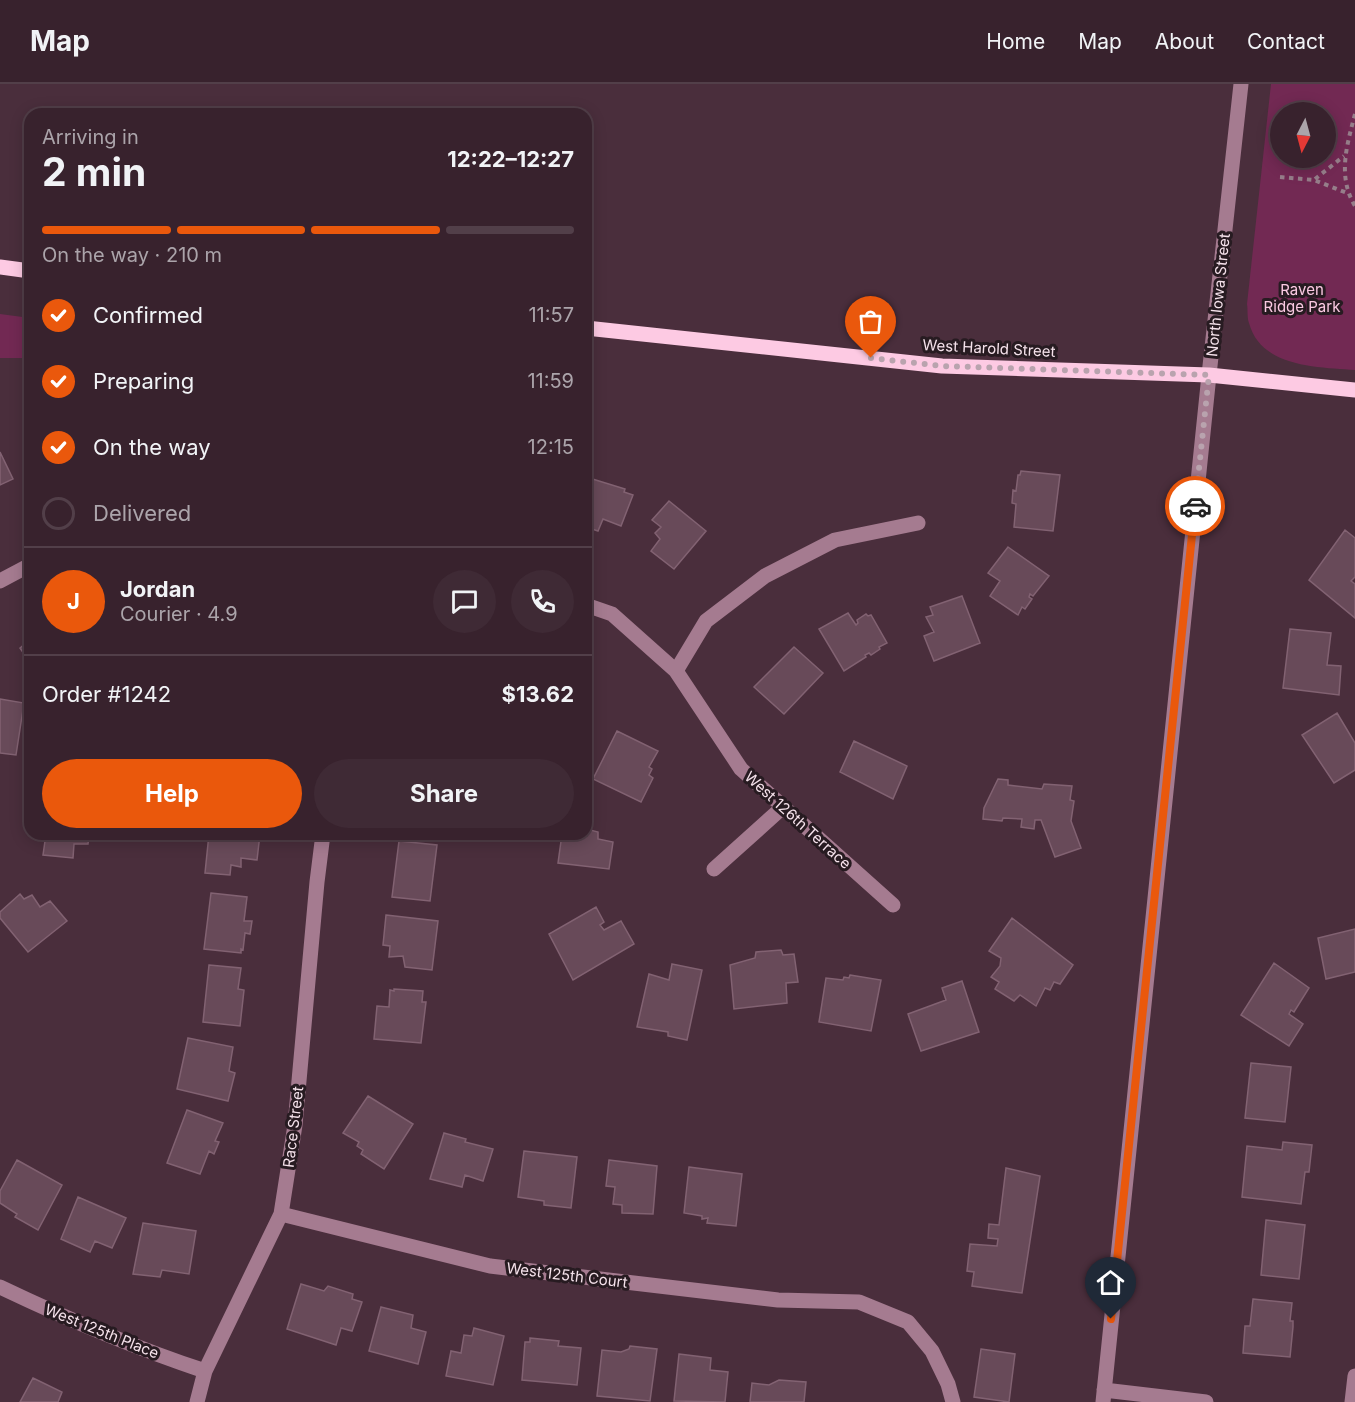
<!DOCTYPE html>
<html lang="en">
<head>
<meta charset="utf-8">
<style>
	:root { --surface:#38222d; --page:#3f2a35; --text:#f1f3f6; --muted:#aba4aa; --line:#523f49; --accent:#ea580c }
	body { margin:0; font-family:Inter,sans-serif; background:var(--page); color:var(--text); height:100vh; display:flex; flex-direction:column; font-size:22px; white-space:nowrap }
	* { box-sizing:border-box; margin:0 }
	p { font-size:20px; color:var(--muted) }
	.icon { flex:none; width:33px; height:33px; fill:none; stroke:currentColor; stroke-width:2; stroke-linecap:round; stroke-linejoin:round }
	.map { position:relative; flex:1; overflow:hidden }
	.sheet { position:absolute; left:24px; top:24px; width:568px; height:732px; display:flex; flex-direction:column; background:var(--surface); border-radius:18px; box-shadow:0 3px 15px #0003,0 0 0 2px var(--line) }
	.sheet>* { flex:none }
	.needle { width:39px; rotate:186deg }
	.buttons { position:absolute; left:1270px; top:18px; display:grid; gap:12px }
	.buttons a { display:grid; place-items:center; width:66px; height:66px; border-radius:50%; background:var(--surface); box-shadow:0 3px 15px #0003,0 0 0 2px var(--line); font-size:30px }
	.pin { position:absolute; display:grid; place-items:center; width:51px; height:51px; color:#fff; margin:-62px -26px; border-radius:50% 50% 50% 0; rotate:-45deg; box-shadow:0 0 6px #0007 }
	.pin .icon { rotate:45deg }
	.courier { position:absolute; display:grid; place-items:center; width:60px; height:60px; margin:-30px; border:4px solid #ea580c; border-radius:50%; background:#fff; color:#222; box-shadow:0 2px 8px #0007 }
	.headline em { font-style:normal; font-weight:700 }
	.headline div { display:flex; flex-direction:column-reverse }
	.headline { display:flex; align-items:center; justify-content:space-between; height:102px; padding:0 18px }
	h1 { font-size:39px; font-weight:700; line-height:45px }
	.bar { display:grid; grid-template-columns:repeat(4,1fr); gap:9px 6px; align-content:center; height:72px; padding:0 18px }
	.bar i { height:8px; border-radius:4px; background:var(--line) }
	.bar .current { background:var(--accent) }
	.bar p { grid-column:span 4 }
	.line { display:flex; align-items:center; gap:15px; padding:0 18px; border-top:2px solid var(--line) }
	.line div { flex:1 }
	.round { display:grid; place-items:center; flex:none; width:63px; height:63px; border-radius:32px; background:var(--page) }
	ol { padding:0 18px; list-style:none }
	li { display:flex; align-items:center; gap:18px; height:66px }
	li p { margin-inline-start:auto }
	li .icon { padding:6px; border-radius:50%; background:var(--accent); color:#fff; stroke-width:4 }
	li:last-child { color:var(--muted) }
	li i { width:33px; height:33px; border:3px solid var(--line); border-radius:50% }
	.primary-button { display:flex; gap:12px; margin-top:auto; padding:12px 18px }
	.primary-button a { flex:1; height:69px; border-radius:36px; background:var(--accent); color:#fff; font-size:24px; font-weight:700; line-height:69px; text-align:center }
	.primary-button a+a { background:var(--page); color:var(--text) }
	header { display:flex; align-items:center; gap:36px; box-sizing:border-box; height:84px; padding:0 30px; background:var(--surface); border-bottom:2px solid var(--line) }
	header strong { font-size:28px }
	nav { display:flex; gap:33px; margin-inline-start:auto; font-size:21px }
	.map>svg:first-child { display:block }
	.green { fill:#722953; fill-rule:evenodd }
	.building { fill:#684a59; stroke:#826272; stroke-width:1.5 }
	.lines { fill:none; stroke-linecap:round; stroke-linejoin:round }
	.path { stroke:#967e8a; stroke-width:4; stroke-dasharray:4.5 4.5; stroke-linecap:butt }
	.minor { stroke:#a57b90; stroke-width:15 }
	.major { stroke:#fdcae3; stroke-width:15 }
	.done { stroke:#b9a3ae; stroke-width:6; stroke-dasharray:0 10.8 }
	.route { stroke:#ea580c; stroke-width:8 }
	.labels { text-anchor:middle; dominant-baseline:central; stroke-width:6; stroke-linejoin:round; paint-order:stroke }
	.park-label { font-size:15px; fill:#fbc9e2; stroke:#271b21 }
	.street-label { font-size:15px; fill:#f5e2eb; stroke:#271b21 }
</style>
</head>
<body>
<header>
<strong>Map</strong>
<nav><a>Home</a><a>Map</a><a>About</a><a>Contact</a></nav>
</header>
<div class="map">
<svg width="1355" height="1318" viewBox="0 0 1355 1318">
	<rect width="100%" height="100%" fill="#4a2e3c"/>
	<!-- green -->
	<path class="green" d="M1271 0H1355V286C1319 283 1261 284 1249 239 1247 234 1248 226 1247 220ZM1281 28H1326V74H1281Z
		M0 230 30 234V274H0Z"/>
	<!-- building -->
	<path class="building" d="M0 368 13 395 0 401Z
		M1021 387 1060 391 1053 447 1014 443 1016 420 1012 419 1013 406 1016 407 1018 391H1020Z
		M586 393 625 405 624 408 633 411 621 442 603 435 598 447 586 443Z
		M669 417 706 447 674 485 651 467 660 455 655 449 661 443 652 436Z
		M1345 446 1355 454V493L1351 497 1355 500V534L1309 496Z
		M1008 463 1049 492 1033 512 1030 510 1029 513 1032 515 1025 525 1022 523 1018 531 990 512 1000 497 988 489Z
		M962 512 980 559 934 577 924 552 934 548 926 533 933 531 930 523Z
		M848 529 856 541 858 539 857 536 866 530 868 532 871 531 887 559 879 563 880 565 871 571 869 569 865 571 866 573 844 587 819 545Z
		M1290 545 1331 549 1327 581 1341 582 1339 611 1283 604Z
		M30 548V592L23 583 29 577 20 564 28 557 24 553Z
		M794 563 823 589 784 630 754 603Z
		M0 615 24 619 16 671 0 669Z
		M1337 629 1355 659V686L1334 699 1302 651Z
		M617 647 658 667 649 683 652 685 649 691 653 694 641 718 593 695Z
		M854 657 907 682 893 715 840 688Z
		M998 695 1008 696V701L1042 705 1044 700 1072 702 1070 716 1074 717 1071 737 1081 764 1055 773 1041 736H1035L1034 745 1021 743 1022 735 1003 734 1002 737 983 735 984 724Z
		M586 734 591 735 590 746 598 748V755L613 758 609 785 558 779 562 750H586Z
		M46 750H89L88 760H74L73 774 43 771Z
		M209 750H260L257 776 241 774V783L231 781 230 791 205 789Z
		M399 757 437 761 430 817 392 813Z
		M211 809 247 813 244 837H252L250 850 245 849 243 866 241 865V869L204 865Z
		M20 810 24 815 32 811 40 823 50 817 67 837 28 868 0 834V828Z
		M596 823 604 838 600 841 604 846 621 837 634 860 573 896 549 850Z
		M386 831 438 837 432 886 405 883 403 872 389 873 390 862 383 861Z
		M1012 834 1073 881 1060 900 1054 898 1050 906 1045 904 1036 922 1020 911 1014 917 995 905 999 898 991 893 1000 882 1001 874 989 867Z
		M1355 845V888L1326 895 1318 854Z
		M781 866 783 871 794 870 798 898 786 899 787 919 734 925 730 881 755 874 756 868Z
		M1274 879 1309 904 1294 928 1291 926 1289 930 1303 940 1289 962 1241 931Z
		M672 880 702 886 687 956 668 952V948L637 943 649 890 669 896Z
		M209 881 241 884 238 905 244 906 240 942 203 938Z
		M850 891 881 896 871 947 819 938 826 894 843 896 844 893 849 894Z
		M962 897 979 948 921 967 908 930 946 916 942 904Z
		M394 905 423 907 422 918H426L421 959 374 955 377 922 389 923 390 906 394 907Z
		M188 954 233 963 229 987 235 989 228 1017 177 1005Z
		M1251 979 1291 983 1285 1038 1245 1034Z
		M368 1012 413 1040 384 1085 361 1070 363 1066 357 1062 359 1058 343 1049Z
		M187 1026 223 1039 215 1057 219 1058 214 1070 209 1067 200 1090 167 1079Z
		M444 1049 466 1055 465 1058 493 1065 483 1097 465 1091 462 1103 430 1095Z
		M1283 1058 1312 1061 1309 1088H1305L1301 1120 1242 1113 1247 1062 1282 1066Z
		M524 1067 577 1073 571 1124 544 1121V1117L518 1113Z
		M17 1076 62 1101 38 1146 15 1133 17 1130 0 1119V1107Z
		M609 1076 657 1082 653 1130 622 1129V1121L613 1120 615 1103 606 1102Z
		M689 1083 742 1090 736 1142 707 1139 708 1134 702 1135V1132L684 1129Z
		M1006 1084 1040 1092 1022 1209 972 1202 974 1188 967 1187 970 1160 997 1162 998 1155 988 1154 989 1140 999 1141Z
		M78 1113 126 1134 112 1164 95 1157 90 1168 61 1155Z
		M1266 1136 1305 1141 1299 1195 1261 1191Z
		M143 1139 196 1147 189 1190 162 1186 160 1193 133 1190Z
		M301 1200 324 1207 328 1202 353 1210 352 1215 362 1218 352 1247 341 1244 336 1261 287 1245Z
		M1253 1215 1292 1219 1290 1237H1293V1243L1290 1273 1243 1269 1245 1242H1250Z
		M381 1223 413 1231 411 1244 426 1248 418 1280 369 1267Z
		M474 1244 504 1252 493 1301 446 1292 451 1267 461 1269 464 1251 472 1252Z
		M530 1254 559 1257 558 1262 581 1264 577 1301 522 1296 525 1258H530Z
		M630 1262 657 1265 650 1317 597 1312 602 1266 621 1268 629 1265Z
		M981 1265 1015 1270 1009 1318 974 1313Z
		M679 1270 711 1274 710 1286 728 1288 725 1318 674 1317Z
		M33 1294 62 1308 58 1318H20Z
		M779 1296 806 1298 804 1318H750L752 1299 769 1301Z"/>
	<g class="lines">
		<!-- path -->
		<path class="path" d="M1355 30C1347 61 1337 92 1355 122
			M1280 93 1314 96 1347 109
			M1315 95 1344 72"/>
		<!-- minor -->
		<path class="minor" d="M0 497 30 481
			M586 521 612 530 676 587 741 685 893 821
			M676 587 706 537 765 492 835 456 918 439
			M714 785 783 723
			M281 1130 490 1182 778 1216 859 1218 908 1238 932 1267 948 1300 953 1318
			M0 1203C67 1235 135 1264 205 1287
			M1104 1306 1206 1318
			M197 1318 205 1287 281 1130 295 1041 317 798 323 750
			M1103 1318 1209 291 1241 0
			M1352 1318 1355 1292"/>
		<!-- major -->
		<path class="major" d="M0 183 30 187
			M586 244 942 282 1209 291 1355 306"/>
	</g>
	<g class="lines">
		<!-- done -->
		<path class="done" d="M871 274 942 282 1209 291 1195 422"/>
		<!-- route -->
		<path class="route" d="M1111 1235 1195 422"/>
	</g>
	<g class="labels">
		<!-- park labels -->
		<g class="park-label">
			<text x="1302" y="205">Raven<tspan x="1302" dy="17">Ridge Park</tspan></text>
		</g>
		<!-- street labels -->
		<g class="street-label">
			<text transform="translate(1218 211) rotate(-84)">North Iowa Street</text>
			<text transform="translate(989 264) rotate(3)">West Harold Street</text>
			<text transform="translate(798 736) rotate(42)">West 126th Terrace</text>
			<text transform="translate(293 1043) rotate(-83)">Race Street</text>
			<text transform="translate(567 1191) rotate(7)">West 125th Court</text>
			<text transform="translate(102 1247) rotate(22)">West 125th Place</text>
		</g>
	</g>
</svg>
<div class="buttons">
<a><svg class="needle" viewBox="-14 -14 28 28"><path d="M0-13l5 13h-10z" fill="#e53935"/><path d="M0 13l5-13h-10z" fill="#aba4aa"/></svg></a>
</div>
<div class="pin" style="left:871px;top:274px;background:#ea580c"><svg class="icon" aria-label="bag" viewBox="0 0 24 24"><path d="M5 8h14l-1 12H6zM9 8a3 3 0 0 1 6 0"/></svg></div>
<div class="pin" style="left:1111px;top:1235px;background:#1f2937"><svg class="icon" aria-label="home" viewBox="0 0 24 24"><path d="M3 11l9-7 9 7M6 9v11h12V9"/></svg></div>
<div class="courier" style="left:1195px;top:422px"><svg class="icon" aria-label="car" viewBox="0 0 24 24"><path d="M5 17H2v-5l4-1 3-4h7l3 4 3 1v5h-3M9 17h6M6 11h13"/><circle cx="7" cy="17" r="2"/><circle cx="17" cy="17" r="2"/></svg></div>
<section class="sheet">
<div class="headline"><div><h1>2 min</h1><p>Arriving in</p></div><em>12:22–12:27</em></div>
<div class="bar"><i class="current"></i><i class="current"></i><i class="current"></i><i></i><p>On the way · 210 m</p></div>
<ol>
<li><svg class="icon" aria-label="check" viewBox="0 0 24 24"><path d="M5 12l5 5 9-10"/></svg>Confirmed<p>11:57</p></li>
<li><svg class="icon" aria-label="check" viewBox="0 0 24 24"><path d="M5 12l5 5 9-10"/></svg>Preparing<p>11:59</p></li>
<li><svg class="icon" aria-label="check" viewBox="0 0 24 24"><path d="M5 12l5 5 9-10"/></svg>On the way<p>12:15</p></li>
<li><i></i>Delivered</li>
</ol>
<div class="line" style="height:108px"><b class="round" style="background:var(--accent);color:#fff">J</b><div><b>Jordan</b><p>Courier · 4.9</p></div><a class="round"><svg class="icon" aria-label="chat" viewBox="0 0 24 24"><path d="M4 5h16v11H9l-5 4z"/></svg></a><a class="round"><svg class="icon" aria-label="phone" viewBox="0 0 24 24"><path d="M5 4h4l2 5-3 2q2 4 5 5l2-3 5 2v4C11 20 4 13 5 4z"/></svg></a></div>
<div class="line" style="height:78px"><div>Order #1242</div><b>$13.62</b></div>
<div class="primary-button"><a>Help</a><a>Share</a></div>
</section>
</div>
</body>
</html>
